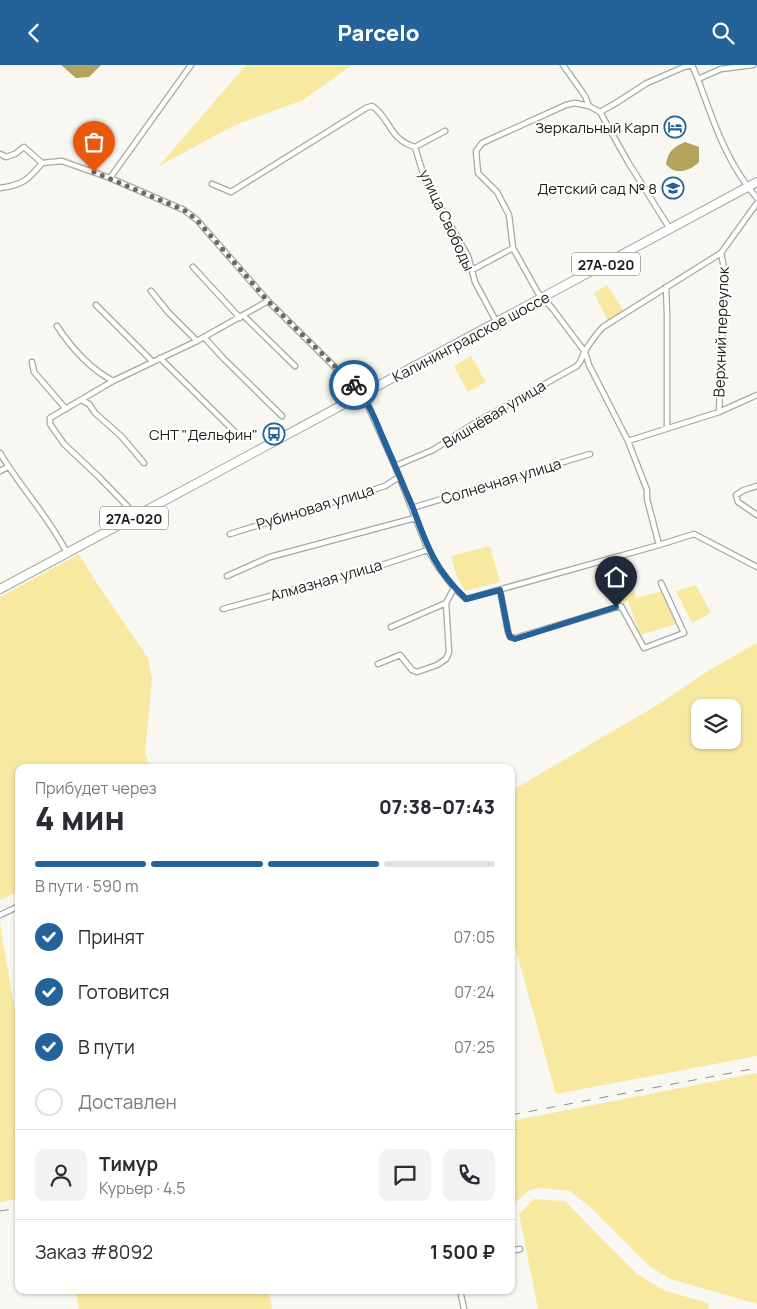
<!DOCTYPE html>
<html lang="ru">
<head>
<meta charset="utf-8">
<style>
	:root { --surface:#fff; --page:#f2f2f3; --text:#2b2b33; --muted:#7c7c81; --line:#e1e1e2; --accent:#236399 }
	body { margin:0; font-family:Manrope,sans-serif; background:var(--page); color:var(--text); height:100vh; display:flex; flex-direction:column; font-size:19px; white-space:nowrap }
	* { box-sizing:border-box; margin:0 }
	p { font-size:16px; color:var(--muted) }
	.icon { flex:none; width:28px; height:28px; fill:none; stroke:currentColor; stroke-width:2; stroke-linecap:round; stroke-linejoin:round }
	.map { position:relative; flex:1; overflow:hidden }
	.panel { position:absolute; left:15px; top:699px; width:500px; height:530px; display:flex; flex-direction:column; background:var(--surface); border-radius:10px; box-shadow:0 1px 4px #0004 }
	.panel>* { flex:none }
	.fabs { position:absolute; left:691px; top:634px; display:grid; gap:10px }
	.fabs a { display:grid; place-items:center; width:50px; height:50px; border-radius:10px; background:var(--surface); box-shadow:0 1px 4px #0004; font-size:25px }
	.pin { position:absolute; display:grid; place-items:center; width:42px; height:42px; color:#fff; margin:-51px -21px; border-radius:50% 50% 50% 0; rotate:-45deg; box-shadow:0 0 5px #0007 }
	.pin .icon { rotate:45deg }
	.courier { position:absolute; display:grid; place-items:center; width:50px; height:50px; margin:-25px; border:4px solid #236399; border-radius:50%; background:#fff; color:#222; box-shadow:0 1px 6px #0007 }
	.summary em { font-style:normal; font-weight:800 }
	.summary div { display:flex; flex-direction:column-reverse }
	.summary { display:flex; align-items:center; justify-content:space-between; height:85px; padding:0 20px }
	h1 { font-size:32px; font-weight:800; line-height:38px }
	.bar { display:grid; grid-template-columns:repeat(4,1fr); gap:8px 5px; align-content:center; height:60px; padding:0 20px }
	.bar i { height:6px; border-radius:4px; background:var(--line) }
	.bar .active { background:var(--accent) }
	.bar p { grid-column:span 4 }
	.line { display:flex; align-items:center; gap:12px; padding:0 20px; border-top:1px solid var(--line) }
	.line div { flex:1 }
	.round { display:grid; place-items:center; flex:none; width:52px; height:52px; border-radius:10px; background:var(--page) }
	ol { padding:0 20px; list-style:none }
	li { display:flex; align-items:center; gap:15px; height:55px }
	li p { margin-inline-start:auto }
	li .icon { padding:5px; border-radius:50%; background:var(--accent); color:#fff; stroke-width:4 }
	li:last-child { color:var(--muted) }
	li i { width:28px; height:28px; border:2px solid var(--line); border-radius:50% }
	header { display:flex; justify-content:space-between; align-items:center; height:65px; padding:0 20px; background:var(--accent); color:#fff; font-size:22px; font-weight:800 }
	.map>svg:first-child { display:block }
	.green { fill:#f8e9a1; fill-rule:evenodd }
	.water { fill:#b2a35d }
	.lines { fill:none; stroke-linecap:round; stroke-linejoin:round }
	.street-casing { stroke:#a8a7a2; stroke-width:7 }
	.primary-casing { stroke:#a8a7a2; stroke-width:10 }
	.street { stroke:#fff; stroke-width:4.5 }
	.primary { stroke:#fff; stroke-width:8 }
	.rail { stroke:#8e8e8a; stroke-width:1; stroke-dasharray:9 9; stroke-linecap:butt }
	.done { stroke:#696965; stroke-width:5; stroke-dasharray:0 9 }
	.route { stroke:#236399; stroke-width:6 }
	.labels { text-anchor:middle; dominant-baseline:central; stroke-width:4; stroke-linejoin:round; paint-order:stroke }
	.shield { fill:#fff; stroke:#60605f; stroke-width:1 }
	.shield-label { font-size:14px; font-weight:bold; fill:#1c1c1a }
	.poi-label { font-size:15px; fill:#1c1c1a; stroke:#fff; text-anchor:end }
	.street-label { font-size:15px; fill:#1c1c1a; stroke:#fff }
</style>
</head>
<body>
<header><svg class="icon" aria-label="back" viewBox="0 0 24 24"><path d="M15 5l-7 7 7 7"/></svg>Parcelo<svg class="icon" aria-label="search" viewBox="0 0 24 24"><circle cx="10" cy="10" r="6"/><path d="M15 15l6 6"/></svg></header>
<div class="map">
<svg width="757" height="1244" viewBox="0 0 757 1244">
	<rect width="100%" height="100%" fill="#f8f7f1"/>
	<!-- green -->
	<path class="green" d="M246 0H352L303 35 235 60 159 101Z
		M607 220 624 246 608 256 594 228Z
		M471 291 486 317 468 327 454 301Z
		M490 481 500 517 465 526 456 510 451 491Z
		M79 489 94 514 148 593 152 614 145 688 150 702H19V826L0 835V532Z
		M627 497 636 533 662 526 676 559 640 570 628 535 619 538 609 502Z
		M696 520 711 548 692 558 676 526Z
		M757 578V991L556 1029 511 867V726L659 639 711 604ZM700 642H732V675H700Z
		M0 854 2 873 19 968V1134L0 1137Z
		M757 1008V1239L670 1214 648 1200 590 1142 570 1126 538 1123 528 1126 511 1141V1056Z
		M534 1134 565 1136 637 1209 663 1225 708 1238 709 1244H538L519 1149Z
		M75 1225H268L272 1244H79Z"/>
	<!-- water -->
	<path class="water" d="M61 0H101L89 12 76 13Z
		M685 77 699 82V97C690 106 675 111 666 99 668 87 673 82 685 77Z"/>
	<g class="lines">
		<!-- street casing -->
		<g class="street-casing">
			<path id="street" d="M563 0 585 31 589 41
				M692 0 698 14 721 4 753 0
				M698 14C713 56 727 99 757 133
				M600 47 616 38 647 18 684 2 692 0
				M445 66 415 82 425 115 468 191 475 217 497 258
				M0 89 6 92 15 89 24 82 42 98 62 96 110 113 184 145 197 155 268 236 363 330 395 401 428 485 438 502 454 523 466 534 659 480 694 469 757 502
				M110 113 191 0
				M212 119 231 127 366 43 372 41C390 52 388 74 415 82
				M0 123C23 120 28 115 42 98
				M193 202 240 253
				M472 205 513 183
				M666 222 667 249V363
				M151 226 168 247 197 276
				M96 240 152 296
				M244 251 295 301
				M57 261C72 284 89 303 113 316
				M204 272 223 293 282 351
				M160 293 234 366
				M32 297 34 307 66 344
				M81 335 89 339 95 348 121 371 144 398
				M719 347 725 208 721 188
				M628 376 719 347 757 330
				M0 388C20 422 49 452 67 488
				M395 401 433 385 475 358 577 301C582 296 582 291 585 286 590 278 596 269 603 262L721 188 757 138
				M0 406 8 402
				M757 421 744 425 736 430 738 437 757 450
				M412 443 590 389
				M130 444 98 411 64 379 50 359V353L113 316 197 276 268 236
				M230 469 385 421 399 412
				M659 480 647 434V425L628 376 589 300 585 287 552 243 538 228 513 183 509 150 497 127 478 108 476 86 482 78 566 40 575 38 589 41 600 47 628 97 670 164
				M227 511 270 492 415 453
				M500 525 508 567 510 572 515 573 621 541 644 583 684 568 661 518
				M223 544 382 500 428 485
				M391 562 446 538 454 523
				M378 599 400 590 412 605 417 607 437 600 446 594 449 587 446 538
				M0 850 19 841
				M511 1186 520 1184
				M460 1225 464 1244"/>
		</g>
		<!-- primary casing -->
		<g class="primary-casing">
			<path id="primary" d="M0 524 757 117"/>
		</g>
		<!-- street -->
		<use href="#street" class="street"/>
		<!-- primary -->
		<use href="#primary" class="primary"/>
		<!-- rail -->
		<path class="rail" d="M511 1050 757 1003
			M0 1146 19 1143"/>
	</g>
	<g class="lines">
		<!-- done -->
		<path class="done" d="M94 107 184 145 197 155 268 236 354 320"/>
		<!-- route -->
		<path class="route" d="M354 320C368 335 375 354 383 373 393 396 403 420 413 443 427 481 435 505 466 534L500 525 508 566 510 572 515 574 616 542"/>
	</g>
	<!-- icons -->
	<defs>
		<g id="hotel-ring" transform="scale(1.125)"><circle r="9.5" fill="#fff" stroke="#236399" stroke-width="1.5"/><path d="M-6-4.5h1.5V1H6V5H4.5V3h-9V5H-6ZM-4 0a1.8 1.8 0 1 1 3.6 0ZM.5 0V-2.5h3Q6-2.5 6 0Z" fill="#236399"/></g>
		<g id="school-ring" transform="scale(1.125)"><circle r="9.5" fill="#fff" stroke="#236399" stroke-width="1.5"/><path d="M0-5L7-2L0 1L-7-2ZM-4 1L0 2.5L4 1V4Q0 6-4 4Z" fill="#236399"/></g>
		<g id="bus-ring" transform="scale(1.125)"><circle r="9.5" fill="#fff" stroke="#236399" stroke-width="1.5"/><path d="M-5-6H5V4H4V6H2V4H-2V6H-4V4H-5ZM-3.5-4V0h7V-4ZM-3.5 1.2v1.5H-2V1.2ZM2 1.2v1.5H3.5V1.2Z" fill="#236399"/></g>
	</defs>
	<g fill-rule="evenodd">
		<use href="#hotel-ring" x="675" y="62"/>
		<use href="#school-ring" x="673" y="123"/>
		<use href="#bus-ring" x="274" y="369"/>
	</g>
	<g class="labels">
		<!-- shield labels -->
		<g class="shield">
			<rect x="572" y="187.5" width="68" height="23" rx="4"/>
			<rect x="100" y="441.5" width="68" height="23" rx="4"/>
		</g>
		<g class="shield-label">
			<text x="606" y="199">27А-020</text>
			<text x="134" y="453">27А-020</text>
		</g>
		<!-- poi labels -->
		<g class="poi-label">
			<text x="659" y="62">Зеркальный Карп</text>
			<text x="657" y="123">Детский сад № 8</text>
			<text x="258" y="369">СНТ "Дельфин"</text>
		</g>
		<!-- street labels -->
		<g class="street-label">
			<text transform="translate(447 155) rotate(65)">улица Свободы</text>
			<text transform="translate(721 267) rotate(-88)">Верхний переулок</text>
			<text transform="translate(471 272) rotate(-28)">Калининградское шоссе</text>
			<text transform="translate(494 349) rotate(-31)">Вишнёвая улица</text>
			<text transform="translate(501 416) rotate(-17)">Солнечная улица</text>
			<text transform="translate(315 442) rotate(-17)">Рубиновая улица</text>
			<text transform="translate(326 515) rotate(-16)">Алмазная улица</text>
		</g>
	</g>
</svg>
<div class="fabs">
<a><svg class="icon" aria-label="layers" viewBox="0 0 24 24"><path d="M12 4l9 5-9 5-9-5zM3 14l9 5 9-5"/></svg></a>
</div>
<div class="pin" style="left:94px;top:107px;background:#ea580c"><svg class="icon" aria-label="bag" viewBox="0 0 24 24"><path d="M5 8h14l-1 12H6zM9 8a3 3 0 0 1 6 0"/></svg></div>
<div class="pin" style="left:616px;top:542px;background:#1f2937"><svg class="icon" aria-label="home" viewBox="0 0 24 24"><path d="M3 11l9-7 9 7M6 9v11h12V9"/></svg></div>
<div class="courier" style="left:354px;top:320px"><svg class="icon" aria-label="bike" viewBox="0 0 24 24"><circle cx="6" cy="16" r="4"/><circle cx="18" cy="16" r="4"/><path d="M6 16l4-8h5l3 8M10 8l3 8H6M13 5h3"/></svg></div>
<section class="panel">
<div class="summary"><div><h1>4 мин</h1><p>Прибудет через</p></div><em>07:38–07:43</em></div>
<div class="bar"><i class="active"></i><i class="active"></i><i class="active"></i><i></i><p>В пути · 590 m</p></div>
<ol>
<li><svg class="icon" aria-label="check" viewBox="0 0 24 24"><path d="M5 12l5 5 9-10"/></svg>Принят<p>07:05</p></li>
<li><svg class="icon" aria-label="check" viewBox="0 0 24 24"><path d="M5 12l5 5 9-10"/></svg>Готовится<p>07:24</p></li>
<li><svg class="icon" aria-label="check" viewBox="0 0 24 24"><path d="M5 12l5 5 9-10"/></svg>В пути<p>07:25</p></li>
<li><i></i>Доставлен</li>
</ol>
<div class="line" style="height:90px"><a class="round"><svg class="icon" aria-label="person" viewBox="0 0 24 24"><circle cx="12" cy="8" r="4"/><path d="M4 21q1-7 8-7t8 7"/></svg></a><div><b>Тимур</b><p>Курьер · 4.5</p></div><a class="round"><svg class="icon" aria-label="chat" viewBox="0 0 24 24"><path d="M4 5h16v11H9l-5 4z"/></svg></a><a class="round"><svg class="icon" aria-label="phone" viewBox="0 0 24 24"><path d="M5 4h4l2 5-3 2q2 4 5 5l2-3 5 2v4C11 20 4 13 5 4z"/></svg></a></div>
<div class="line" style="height:65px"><div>Заказ #8092</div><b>1 500 ₽</b></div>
</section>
</div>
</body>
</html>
